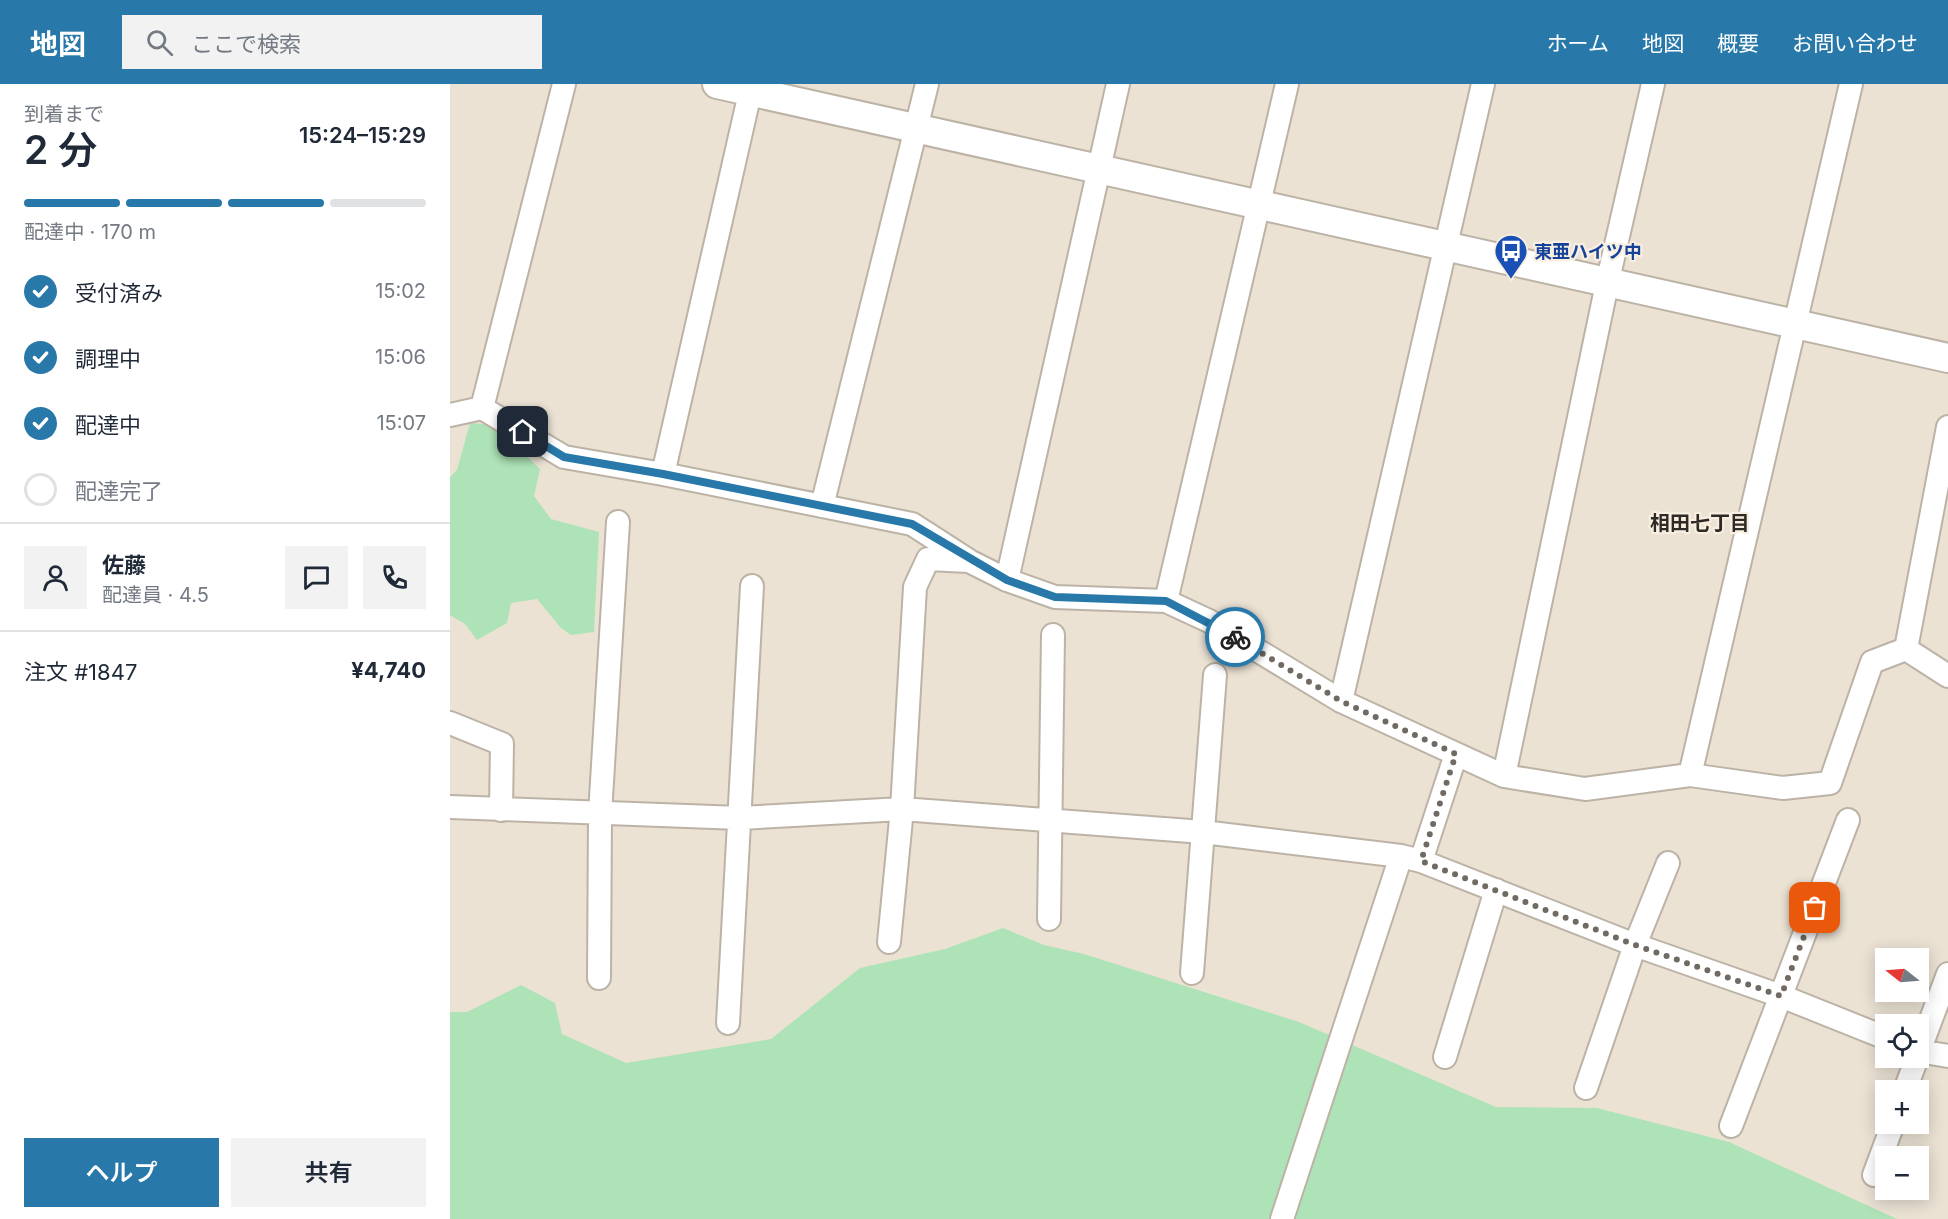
<!DOCTYPE html>
<html lang="ja">
<head>
<meta charset="utf-8">
<style>
	:root { --surface:#fff; --page:#f2f2f3; --text:#1f2937; --muted:#747a83; --line:#e0e1e3; --accent:#2879aa }
	body { margin:0; font-family:Inter,"Noto Sans JP",sans-serif; background:var(--page); color:var(--text); height:100vh; display:flex; flex-direction:column; font-size:22px; white-space:nowrap }
	* { box-sizing:border-box; margin:0 }
	p { font-size:20px; color:var(--muted) }
	.icon { flex:none; width:33px; height:33px; fill:none; stroke:currentColor; stroke-width:2; stroke-linecap:round; stroke-linejoin:round }
	.map { position:relative; flex:1; overflow:hidden }
	.drawer { display:flex; flex-direction:column; background:var(--surface); width:450px }
	.drawer>* { flex:none }
	.needle { width:39px; rotate:287deg }
	.tools { position:absolute; left:1425px; top:864px; display:grid; gap:12px }
	.tools a { display:grid; place-items:center; width:54px; height:54px; border-radius:0px; background:var(--surface); box-shadow:0 3px 15px #0003; font-size:30px }
	.pin { position:absolute; display:grid; place-items:center; width:51px; height:51px; color:#fff; margin:-26px; border-radius:12px; box-shadow:0 3px 9px #0006 }
	.courier { position:absolute; display:grid; place-items:center; width:60px; height:60px; margin:-30px; border:4px solid #2879aa; border-radius:50%; background:#fff; color:#222; box-shadow:0 2px 8px #0007 }
	.headline em { font-style:normal; font-weight:600 }
	.headline div { display:flex; flex-direction:column-reverse }
	.headline { display:flex; align-items:center; justify-content:space-between; height:102px; padding:0 24px }
	h1 { font-size:39px; font-weight:600; line-height:45px }
	.bar { display:grid; grid-template-columns:repeat(4,1fr); gap:9px 6px; align-content:center; height:72px; padding:0 24px }
	.bar i { height:8px; border-radius:4px; background:var(--line) }
	.bar .current { background:var(--accent) }
	.bar p { grid-column:span 4 }
	.line { display:flex; align-items:center; gap:15px; padding:0 24px; border-top:2px solid var(--line) }
	.line div { flex:1 }
	.round { display:grid; place-items:center; flex:none; width:63px; height:63px; border-radius:0px; background:var(--page) }
	ol { padding:0 24px; list-style:none }
	li { display:flex; align-items:center; gap:18px; height:66px }
	li p { margin-inline-start:auto }
	li .icon { padding:6px; border-radius:50%; background:var(--accent); color:#fff; stroke-width:4 }
	li:last-child { color:var(--muted) }
	li i { width:33px; height:33px; border:3px solid var(--line); border-radius:50% }
	.button { display:flex; gap:12px; margin-top:auto; padding:12px 24px }
	.button a { flex:1; height:69px; border-radius:0px; background:var(--accent); color:#fff; font-size:24px; font-weight:600; line-height:69px; text-align:center }
	.button a+a { background:var(--page); color:var(--text) }
	header { display:flex; align-items:center; gap:36px; box-sizing:border-box; height:84px; padding:0 30px; background:var(--accent); color:#fff }
	header strong { font-size:28px }
	nav { display:flex; gap:33px; margin-inline-start:auto; font-size:21px }
	.search { width:420px; height:54px; background:var(--page); display:flex; align-items:center; gap:15px; box-sizing:border-box; padding:0 21px; border-radius:0px; color:var(--muted); font-size:22px }
	main { display:flex; flex:1; min-height:0 }
	.map>svg:first-child { display:block }
	.green { fill:#ade3b6 }
	.lines { fill:none; stroke-linecap:round; stroke-linejoin:round }
	.minor-casing { stroke:#bcb3a6; stroke-width:26 }
	.tertiary-casing { stroke:#bcb3a6; stroke-width:32 }
	.minor { stroke:#fff; stroke-width:22 }
	.tertiary { stroke:#fff; stroke-width:28 }
	.done { stroke:#706a62; stroke-width:6; stroke-dasharray:0 10.8 }
	.route { stroke:#2879aa; stroke-width:8 }
	.labels { text-anchor:middle; dominant-baseline:central; stroke-width:4.5; stroke-linejoin:round; paint-order:stroke }
	.transit-label { font-size:18px; font-weight:bold; fill:#164399; stroke:#f9efe1; text-anchor:start }
	.neighbourhood-label { font-size:20px; font-weight:bold; fill:#2e2a25; stroke:#f9efe1 }
</style>
</head>
<body>
<header>
<strong>地図</strong>
<div class="search"><svg class="icon" aria-label="search" viewBox="0 0 24 24"><circle cx="10" cy="10" r="6"/><path d="M15 15l6 6"/></svg>ここで検索</div>
<nav><a>ホーム</a><a>地図</a><a>概要</a><a>お問い合わせ</a></nav>
</header>
<main>
<section class="drawer">
<div class="headline"><div><h1>2 分</h1><p>到着まで</p></div><em>15:24–15:29</em></div>
<div class="bar"><i class="current"></i><i class="current"></i><i class="current"></i><i></i><p>配達中 · 170 m</p></div>
<ol>
<li><svg class="icon" aria-label="check" viewBox="0 0 24 24"><path d="M5 12l5 5 9-10"/></svg>受付済み<p>15:02</p></li>
<li><svg class="icon" aria-label="check" viewBox="0 0 24 24"><path d="M5 12l5 5 9-10"/></svg>調理中<p>15:06</p></li>
<li><svg class="icon" aria-label="check" viewBox="0 0 24 24"><path d="M5 12l5 5 9-10"/></svg>配達中<p>15:07</p></li>
<li><i></i>配達完了</li>
</ol>
<div class="line" style="height:108px"><a class="round"><svg class="icon" aria-label="person" viewBox="0 0 24 24"><circle cx="12" cy="8" r="4"/><path d="M4 21q1-7 8-7t8 7"/></svg></a><div><b>佐藤</b><p>配達員 · 4.5</p></div><a class="round"><svg class="icon" aria-label="chat" viewBox="0 0 24 24"><path d="M4 5h16v11H9l-5 4z"/></svg></a><a class="round"><svg class="icon" aria-label="phone" viewBox="0 0 24 24"><path d="M5 4h4l2 5-3 2q2 4 5 5l2-3 5 2v4C11 20 4 13 5 4z"/></svg></a></div>
<div class="line" style="height:78px"><div>注文 #1847</div><b>¥4,740</b></div>
<div class="button"><a>ヘルプ</a><a>共有</a></div>
</section>
<div class="map">
<svg width="1498" height="1135" viewBox="0 0 1498 1135">
	<rect width="100%" height="100%" fill="#ebe2d4"/>
	<!-- green -->
	<path class="green" d="M20 339 44 341 90 385 84 412 101 435 149 448 144 548 121 551 111 544 87 515 61 519 57 539 27 556 15 540 0 531V393L7 386Z
		M553 844 594 861 634 870 849 938 1046 1023 1147 1024 1279 1058 1447 1135H0V928H17L71 901 105 919 112 950 176 979 321 955 410 884 495 865Z"/>
	<g class="lines">
		<!-- minor casing -->
		<g class="minor-casing">
			<path id="minor" d="M32 324 114 0
				M0 331 32 324 114 373 213 390 462 440 521 478 557 496 605 513 716 517 759 537 891 617 1054 692 1135 705 1240 691 1333 704 1380 699 1422 578 1456 565 1498 592
				M213 390 302 0
				M372 422 477 0
				M557 496 668 0
				M716 517 837 0
				M1456 565 1498 343
				M891 617 1033 0
				M0 639 52 660 51 726
				M1240 691 1401 0
				M1054 692 1157 200 1203 0
				M0 723 290 734 452 725 753 748 951 772 971 777 1185 861 1331 912 1436 954
				M971 777 1006 670
				M599 835 603 551
				M439 858 452 725 465 503 478 475 518 477
				M742 889 765 591
				M149 894 150 730 168 438
				M278 939 302 502
				M1468 967 1498 972
				M1468 970 1498 890
				M995 973 1046 806
				M1136 1004 1185 861 1218 779
				M1455 1006 1467 974
				M1281 1042 1398 736
				M1424 1091 1443 1040
				M832 1135 951 772"/>
		</g>
		<!-- tertiary casing -->
		<g class="tertiary-casing">
			<path id="tertiary" d="M267 0 1498 274"/>
		</g>
		<!-- minor -->
		<use href="#minor" class="minor"/>
		<!-- tertiary -->
		<use href="#tertiary" class="tertiary"/>
	</g>
	<g class="lines">
		<!-- done -->
		<path class="done" d="M785 553 891 617 1006 670 971 777 1185 861 1331 912 1365 824"/>
		<!-- route -->
		<path class="route" d="M73 348 114 373 213 390 462 440 557 496 605 513 716 517 785 553"/>
	</g>
	<!-- icons -->
	<defs>
		<g id="bus-pin" transform="scale(1.725)"><path d="M0 17L-7.5 6A9.5 9.5 0 1 1 7.5 6Z" fill="#1a4fb4" stroke="#f9efe1"/><path d="M-5-6H5V4H4V6H2V4H-2V6H-4V4H-5ZM-3.5-4V0h7V-4ZM-3.5 1.2v1.5H-2V1.2ZM2 1.2v1.5H3.5V1.2Z" fill="#fff"/></g>
	</defs>
	<g fill-rule="evenodd">
		<use href="#bus-pin" x="1061" y="167"/>
	</g>
	<g class="labels">
		<!-- transit labels -->
		<g class="transit-label">
			<text x="1084" y="167">東亜ハイツ中</text>
		</g>
		<!-- neighbourhood labels -->
		<g class="neighbourhood-label">
			<text x="1250" y="439">相田七丁目</text>
		</g>
	</g>
</svg>
<div class="tools">
<a><svg class="needle" viewBox="-14 -14 28 28"><path d="M0-13l5 13h-10z" fill="#e53935"/><path d="M0 13l5-13h-10z" fill="#747a83"/></svg></a>
<a><svg class="icon" aria-label="locate" viewBox="0 0 24 24"><circle cx="12" cy="12" r="6"/><path d="M12 2v4M12 18v4M2 12h4M18 12h4"/></svg></a>
<a>+</a>
<a>−</a>
</div>
<div class="pin" style="left:1365px;top:824px;background:#ea580c"><svg class="icon" aria-label="bag" viewBox="0 0 24 24"><path d="M5 8h14l-1 12H6zM9 8a3 3 0 0 1 6 0"/></svg></div>
<div class="pin" style="left:73px;top:348px;background:#1f2937"><svg class="icon" aria-label="home" viewBox="0 0 24 24"><path d="M3 11l9-7 9 7M6 9v11h12V9"/></svg></div>
<div class="courier" style="left:785px;top:553px"><svg class="icon" aria-label="bike" viewBox="0 0 24 24"><circle cx="6" cy="16" r="4"/><circle cx="18" cy="16" r="4"/><path d="M6 16l4-8h5l3 8M10 8l3 8H6M13 5h3"/></svg></div>
</div>
</main>
</body>
</html>
